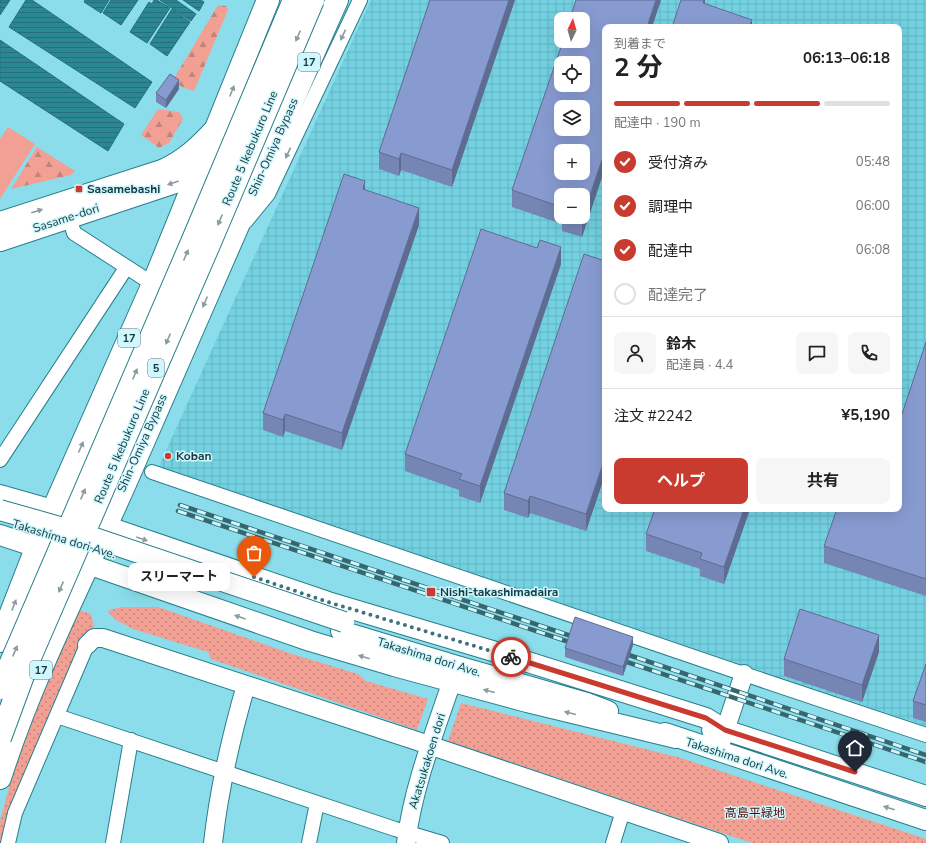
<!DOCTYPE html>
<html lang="ja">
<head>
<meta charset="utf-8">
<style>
	:root { --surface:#fff; --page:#f6f6f6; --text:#222; --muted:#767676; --line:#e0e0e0; --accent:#c83b2e }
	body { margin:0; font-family:"Nunito Sans","Noto Sans JP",sans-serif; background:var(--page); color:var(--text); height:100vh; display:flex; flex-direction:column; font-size:15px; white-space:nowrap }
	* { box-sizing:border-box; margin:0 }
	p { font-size:13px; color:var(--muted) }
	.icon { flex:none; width:22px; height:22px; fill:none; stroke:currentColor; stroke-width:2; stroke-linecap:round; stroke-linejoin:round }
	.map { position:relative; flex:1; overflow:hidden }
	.panel { position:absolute; left:602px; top:24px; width:300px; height:488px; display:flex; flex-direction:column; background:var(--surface); border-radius:8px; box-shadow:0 4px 16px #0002 }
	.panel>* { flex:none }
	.needle { width:26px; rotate:5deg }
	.fabs { position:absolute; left:554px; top:12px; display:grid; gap:8px }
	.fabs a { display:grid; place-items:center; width:36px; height:36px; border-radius:8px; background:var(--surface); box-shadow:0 4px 16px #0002; font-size:20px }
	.pin { position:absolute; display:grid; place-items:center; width:34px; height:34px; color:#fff; margin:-41px -17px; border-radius:50% 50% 50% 0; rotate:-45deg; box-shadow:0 0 4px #0007 }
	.pin .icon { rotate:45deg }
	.courier { position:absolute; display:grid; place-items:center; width:40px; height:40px; margin:-20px; border:3px solid #c83b2e; border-radius:50%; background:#fff; color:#222; box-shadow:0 1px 5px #0007 }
	.bubble { position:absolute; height:28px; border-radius:8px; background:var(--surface); box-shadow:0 4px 16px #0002; font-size:13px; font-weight:700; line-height:28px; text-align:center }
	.overview em { font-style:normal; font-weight:700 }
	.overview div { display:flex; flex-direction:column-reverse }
	.overview { display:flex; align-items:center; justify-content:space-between; height:68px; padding:0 12px }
	h1 { font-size:26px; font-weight:700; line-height:30px }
	.bar { display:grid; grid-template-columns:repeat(4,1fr); gap:6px 4px; align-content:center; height:48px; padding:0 12px }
	.bar i { height:5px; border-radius:3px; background:var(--line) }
	.bar .selected { background:var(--accent) }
	.bar p { grid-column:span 4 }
	.line { display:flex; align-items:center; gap:10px; padding:0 12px; border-top:1px solid var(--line) }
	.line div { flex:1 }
	.round { display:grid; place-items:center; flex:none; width:42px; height:42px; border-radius:8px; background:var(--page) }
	ol { padding:0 12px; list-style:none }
	li { display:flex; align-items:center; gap:12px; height:44px }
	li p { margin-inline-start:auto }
	li .icon { padding:4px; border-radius:50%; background:var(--accent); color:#fff; stroke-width:4 }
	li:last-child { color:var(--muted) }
	li i { width:22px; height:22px; border:2px solid var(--line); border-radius:50% }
	.primary-button { display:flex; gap:8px; margin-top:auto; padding:8px 12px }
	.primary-button a { flex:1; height:46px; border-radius:8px; background:var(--accent); color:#fff; font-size:16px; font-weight:700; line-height:46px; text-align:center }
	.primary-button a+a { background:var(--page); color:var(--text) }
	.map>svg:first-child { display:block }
	.industrial { fill:url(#industrial-grid); fill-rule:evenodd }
	.grass { fill:url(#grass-dots) }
	.forest { fill:url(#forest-firs) }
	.garden { fill:#f3a094 }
	.water { fill:url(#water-rules); stroke:#25707a }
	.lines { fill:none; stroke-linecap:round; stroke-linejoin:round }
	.minor-casing { stroke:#277f8c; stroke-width:16 }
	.tertiary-casing { stroke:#277f8c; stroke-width:20 }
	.secondary-casing { stroke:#277f8c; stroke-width:22 }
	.primary-casing { stroke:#277f8c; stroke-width:24 }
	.trunk-casing { stroke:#277f8c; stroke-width:24 }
	.minor { stroke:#fff; stroke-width:14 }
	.tertiary { stroke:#fff; stroke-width:18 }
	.secondary { stroke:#fff; stroke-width:20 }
	.primary { stroke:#fff; stroke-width:22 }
	.trunk { stroke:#fff; stroke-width:22 }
	.rail-casing { stroke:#36676f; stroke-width:4.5 }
	.rail { stroke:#d0f7fe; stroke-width:3; stroke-dasharray:9; stroke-linecap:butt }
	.secondary-bridge-casing { stroke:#277f8c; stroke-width:22; stroke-linecap:butt }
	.motorway-bridge-casing { stroke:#277f8c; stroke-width:24; stroke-linecap:butt }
	.secondary-bridge { stroke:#fff; stroke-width:20 }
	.motorway-bridge { stroke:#fff; stroke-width:22 }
	.wall { fill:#7585b4; fill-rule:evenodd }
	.shaded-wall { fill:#5f6c92 }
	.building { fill:#889bd1; stroke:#5f6c92; fill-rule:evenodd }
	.oneway { fill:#8a9c9e }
	.done { stroke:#3e727b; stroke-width:4; stroke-dasharray:0 7.2 }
	.route { stroke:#c83b2e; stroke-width:5 }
	.poi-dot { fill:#c83b2e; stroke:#d0f7fe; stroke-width:1.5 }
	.labels { text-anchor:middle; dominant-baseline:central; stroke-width:3; stroke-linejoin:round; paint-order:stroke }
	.shield { fill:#d0f7fe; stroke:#4d7278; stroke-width:1 }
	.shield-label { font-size:11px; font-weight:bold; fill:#15393e }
	.street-label { font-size:12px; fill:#15393e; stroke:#d0f7fe }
	.poi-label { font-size:12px; font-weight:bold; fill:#15393e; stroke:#d0f7fe; text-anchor:start }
	.park-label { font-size:12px; fill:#530c07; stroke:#d0f7fe }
</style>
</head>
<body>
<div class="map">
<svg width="926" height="843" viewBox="0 0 926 843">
	<defs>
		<pattern id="industrial-grid" width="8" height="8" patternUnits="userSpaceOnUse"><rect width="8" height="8" fill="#73d1e1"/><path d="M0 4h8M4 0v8" fill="none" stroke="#63b4c2"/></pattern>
		<pattern id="grass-dots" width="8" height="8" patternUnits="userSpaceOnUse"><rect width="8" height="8" fill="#f3a094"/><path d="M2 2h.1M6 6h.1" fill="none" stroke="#c4837a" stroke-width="1.8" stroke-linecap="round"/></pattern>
		<pattern id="forest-firs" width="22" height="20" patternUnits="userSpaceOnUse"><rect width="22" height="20" fill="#f3a094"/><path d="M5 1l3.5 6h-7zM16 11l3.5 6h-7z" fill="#c4837a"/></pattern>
		<pattern id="water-rules" width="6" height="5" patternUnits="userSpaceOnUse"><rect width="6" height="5" fill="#2c8794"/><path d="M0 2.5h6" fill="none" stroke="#246f7a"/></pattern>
	</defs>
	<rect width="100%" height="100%" fill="#8bddeb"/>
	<!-- industrial -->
	<path class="industrial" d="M371 0H926V726L163 470 159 466ZM561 19H583V41H561ZM605 27H899V509H605ZM561 63H583V85H561ZM561 107H583V129H561ZM561 151H583V173H561ZM561 195H583V217H561Z"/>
	<!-- grass -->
	<path class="grass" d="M121 607H158L292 654 358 674 366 681 428 699 417 730 211 659 208 652 133 629 116 620 107 611Z
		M76 609 91 614 94 626 80 653 8 843H0V821L21 743Z
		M461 703 681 758 926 839V843H752L448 741Z"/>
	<!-- forest -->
	<path class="forest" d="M218 5 226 6 228 10 194 91 182 87 173 80Z
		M158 109 179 112 183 119 169 143 159 148 141 135Z
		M37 147 75 171 71 175 11 189Z"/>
	<!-- garden -->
	<path class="garden" d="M8 127 35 144 0 199V139Z"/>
	<!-- water -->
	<path class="water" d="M0 0H10L0 15Z
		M26 0H32L152 82 135 108 9 27Z
		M85 0H109L101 13 84 2Z
		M111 0H138L121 25 103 13Z
		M154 0H157L170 8 147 43 130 32 149 2 152 4Z
		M160 0H176L196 14 191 21Z
		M183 0H201L204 2 199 11Z
		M172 9 190 22 167 56 150 44Z
		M0 40 124 124 108 151 0 81Z"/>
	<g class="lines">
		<!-- minor casing -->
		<g class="minor-casing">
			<path id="minor" d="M69 217 74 233 153 284
				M246 221 268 194 360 0
				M0 460 126 268
				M152 472 744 674 926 735
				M57 716 395 829 442 843
				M8 843 15 813 87 645
				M113 843 131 740
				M309 843 317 803
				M613 843 623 811"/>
		</g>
		<!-- tertiary casing -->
		<g class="tertiary-casing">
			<path id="tertiary" d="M87 645 94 638H103L417 741 719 843
				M718 751 744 674
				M213 843C219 789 231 737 246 685
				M406 843C413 787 434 734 452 681"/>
		</g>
		<!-- secondary casing -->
		<g class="secondary-casing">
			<path id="secondary" d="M0 495 53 510 105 526 328 602 496 652 706 718 725 730
				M0 535 88 564 310 641 394 666 527 702 676 738
				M341 631 457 666 587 703 608 711
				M712 730H725L926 796
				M665 733 926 820"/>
		</g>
		<!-- primary casing -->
		<g class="primary-casing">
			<path id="primary" d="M0 223 162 171C185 161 199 147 216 129
				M0 240 211 170"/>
		</g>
		<!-- trunk casing -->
		<g class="trunk-casing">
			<path id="trunk" d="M0 641 37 546 153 284 268 0
				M0 778C32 677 82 581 125 484 195 323 265 161 337 0"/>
		</g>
		<!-- minor -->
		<use href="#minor" class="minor"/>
		<!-- tertiary -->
		<use href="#tertiary" class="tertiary"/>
		<!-- secondary -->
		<use href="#secondary" class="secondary"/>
		<!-- primary -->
		<use href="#primary" class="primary"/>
		<!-- trunk -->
		<use href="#trunk" class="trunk"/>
		<!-- rail casing -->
		<g class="rail-casing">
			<path id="rail" d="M180 505 580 639
				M178 511 578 645
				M620 652 926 755
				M618 659 926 762"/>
		</g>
		<!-- rail -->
		<use href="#rail" class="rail"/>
		<!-- secondary-bridge casing -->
		<g class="secondary-bridge-casing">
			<path id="secondary-bridge" d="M0 510 74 531 344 622"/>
		</g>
		<!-- motorway-bridge casing -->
		<g class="motorway-bridge-casing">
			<path id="motorway-bridge" d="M0 688 192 242 294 0
				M0 738 28 662 208 247 313 0"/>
		</g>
		<!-- secondary-bridge -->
		<use href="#secondary-bridge" class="secondary-bridge"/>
		<!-- motorway-bridge -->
		<use href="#motorway-bridge" class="motorway-bridge"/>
	</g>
	<!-- wall -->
	<path class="wall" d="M430 0H515L452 187 401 170 399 176 379 169V152Z
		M661 0 582 237 562 231V224L512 207V190ZM561 195 583 217H561Z
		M179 89 166 108 156 102V93Z
		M365 190 419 225 342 450 285 431 283 437 263 430V413Z
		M605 225V245H604V228Z
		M605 261V475L586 531 530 513 528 518 504 510V493Z
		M561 264 480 503 459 496V490L405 471V454Z
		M926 342V596L824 563V546L899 509Z
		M750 509 724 584 700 576V569L646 551V534Z
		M633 645 623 676 565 657V648Z
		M879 652 862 702 784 676V659Z
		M926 664V722L913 718V701Z"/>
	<!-- shaded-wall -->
	<path class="shaded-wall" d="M509 0H515L452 187V170Z
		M656 0H661L652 27H647Z
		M704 0H705V13L703 3Z
		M752 20V27H749Z
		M179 80V89L166 108V100Z
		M605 151V168L582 237V220Z
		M401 153V170L399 176V159Z
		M365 181V198L363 189Z
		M419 208V225L342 450V433Z
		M561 247V264L480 503V486Z
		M285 414V431L283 437V420Z
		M605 458V475L586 531V514Z
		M530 496V513L528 518V501Z
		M744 509H750L724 584V567Z
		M879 635V652L862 702V685Z
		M633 637V645L623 676V667Z"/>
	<!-- building -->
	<path class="building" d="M430 0H509L452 170 401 153 399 159 379 152Z
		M576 0H656L647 27H605V151L583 216V195H561V207L512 190 563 41H583V19H570ZM561 63H583V85H561ZM561 107H583V129H561ZM561 151H583V173H561Z
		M681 0H704L703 3 752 20 749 27H672Z
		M170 74 179 80 166 100 156 93Z
		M344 174 365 181 363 189 419 208 342 433 285 414 283 420 263 413Z
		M572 217H583L582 220Z
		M481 229 537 248 540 240 561 247 480 486 459 479 462 474 405 454Z
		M584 254 605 261V458L586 514 530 496 528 501 504 493Z
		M926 342V579L824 546 837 509H899V423Z
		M655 509H744L724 567 700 559 702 553 646 534Z
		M800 609 879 635 862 685 784 659Z
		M575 617 633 637 623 667 565 648Z
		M926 664V705L913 701Z"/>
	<!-- one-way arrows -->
	<defs><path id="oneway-solid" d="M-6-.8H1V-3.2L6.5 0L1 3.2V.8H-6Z"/></defs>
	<g class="oneway">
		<use href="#oneway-solid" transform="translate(343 35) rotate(115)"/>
		<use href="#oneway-solid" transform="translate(298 36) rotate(113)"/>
		<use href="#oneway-solid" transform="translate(232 91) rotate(-68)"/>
		<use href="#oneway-solid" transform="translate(288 153) rotate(115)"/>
		<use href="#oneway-solid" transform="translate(173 183) rotate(161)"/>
		<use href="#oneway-solid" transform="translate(37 211) rotate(-18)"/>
		<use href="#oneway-solid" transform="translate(220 220) rotate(113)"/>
		<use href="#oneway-solid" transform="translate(186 255) rotate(-67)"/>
		<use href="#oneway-solid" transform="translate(205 302) rotate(114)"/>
		<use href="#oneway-solid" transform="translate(168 339) rotate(113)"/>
		<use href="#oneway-solid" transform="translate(135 374) rotate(-67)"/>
		<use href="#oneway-solid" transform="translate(81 447) rotate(-66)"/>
		<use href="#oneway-solid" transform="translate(83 494) rotate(-67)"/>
		<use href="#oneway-solid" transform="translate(142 539) rotate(19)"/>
		<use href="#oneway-solid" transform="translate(61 587) rotate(114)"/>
		<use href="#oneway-solid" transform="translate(14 605) rotate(-69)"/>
		<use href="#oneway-solid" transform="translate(240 617) rotate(-161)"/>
		<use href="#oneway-solid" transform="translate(15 651) rotate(-67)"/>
		<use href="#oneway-solid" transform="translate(364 657) rotate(-163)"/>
		<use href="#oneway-solid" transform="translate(489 691) rotate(-165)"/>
		<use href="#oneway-solid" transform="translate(570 713) rotate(-166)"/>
		<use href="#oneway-solid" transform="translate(889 808) rotate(-162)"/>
	</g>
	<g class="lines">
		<!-- done -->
		<path class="done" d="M254 577 328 602 511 657"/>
		<!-- route -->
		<path class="route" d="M511 657 706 718 725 730 855 772"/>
	</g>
	<!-- markers -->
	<g class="poi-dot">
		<rect x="75" y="185" width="8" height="8" rx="2"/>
		<circle cx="168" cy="456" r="4"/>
		<rect x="426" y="587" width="10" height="10" rx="2"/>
	</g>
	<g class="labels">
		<!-- shield labels -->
		<g class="shield">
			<rect x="298" y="53" width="22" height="18" rx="3"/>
			<rect x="118" y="329" width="22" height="18" rx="3"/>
			<rect x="148" y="359" width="16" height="18" rx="3"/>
			<rect x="30" y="661" width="22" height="18" rx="3"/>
		</g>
		<g class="shield-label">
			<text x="309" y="62">17</text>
			<text x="129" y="338">17</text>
			<text x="156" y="368">5</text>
			<text x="41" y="670">17</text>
		</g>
		<!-- street labels -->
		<g class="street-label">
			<text transform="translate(273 147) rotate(-66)">Shin-Omiya Bypass</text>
			<text transform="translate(250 148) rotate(-67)">Route 5 Ikebukuro Line</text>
			<text transform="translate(66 218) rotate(-18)">Sasame-dori</text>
			<text transform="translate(142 443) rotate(-66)">Shin-Omiya Bypass</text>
			<text transform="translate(122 446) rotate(-67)">Route 5 Ikebukuro Line</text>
			<text transform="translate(64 539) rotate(17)">Takashima dori Ave.</text>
			<text transform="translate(429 657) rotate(17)">Takashima dori Ave.</text>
			<text transform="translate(737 758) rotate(18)">Takashima dori Ave.</text>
			<text transform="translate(427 761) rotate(-73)">Akatsukakoen dori</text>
		</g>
		<!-- poi labels -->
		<g class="poi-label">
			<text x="87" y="189">Sasamebashi</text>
			<text x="176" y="456">Koban</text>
			<text x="440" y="592">Nishi-takashimadaira</text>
		</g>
		<!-- park labels -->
		<g class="park-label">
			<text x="755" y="813">高島平緑地</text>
		</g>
	</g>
</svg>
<div class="fabs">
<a><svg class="needle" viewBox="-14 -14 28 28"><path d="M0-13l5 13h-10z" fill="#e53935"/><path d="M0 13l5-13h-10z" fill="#767676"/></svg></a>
<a><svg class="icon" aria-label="locate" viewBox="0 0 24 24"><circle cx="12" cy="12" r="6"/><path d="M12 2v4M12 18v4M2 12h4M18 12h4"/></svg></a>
<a><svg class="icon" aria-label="layers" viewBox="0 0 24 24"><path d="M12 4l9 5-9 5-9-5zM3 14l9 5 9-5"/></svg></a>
<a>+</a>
<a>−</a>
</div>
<div class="pin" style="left:254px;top:577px;background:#ea580c"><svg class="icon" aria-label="bag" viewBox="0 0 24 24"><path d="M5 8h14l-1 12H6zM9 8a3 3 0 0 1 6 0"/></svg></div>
<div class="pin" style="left:855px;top:772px;background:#1f2937"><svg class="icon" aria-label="home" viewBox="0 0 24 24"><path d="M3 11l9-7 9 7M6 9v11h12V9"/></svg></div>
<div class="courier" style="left:511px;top:657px"><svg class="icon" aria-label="bike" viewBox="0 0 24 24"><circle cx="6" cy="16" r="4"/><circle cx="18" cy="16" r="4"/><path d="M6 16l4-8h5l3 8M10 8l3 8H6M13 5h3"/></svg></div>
<div class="bubble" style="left:128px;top:563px;width:102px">スリーマート</div>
<section class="panel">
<div class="overview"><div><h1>2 分</h1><p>到着まで</p></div><em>06:13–06:18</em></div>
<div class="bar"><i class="selected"></i><i class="selected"></i><i class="selected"></i><i></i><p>配達中 · 190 m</p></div>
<ol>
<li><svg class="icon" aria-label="check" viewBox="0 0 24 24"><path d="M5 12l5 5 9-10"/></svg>受付済み<p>05:48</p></li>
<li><svg class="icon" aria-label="check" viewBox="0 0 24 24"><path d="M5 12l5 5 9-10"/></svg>調理中<p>06:00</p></li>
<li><svg class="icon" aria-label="check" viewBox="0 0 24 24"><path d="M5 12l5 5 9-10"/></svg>配達中<p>06:08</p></li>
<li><i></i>配達完了</li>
</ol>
<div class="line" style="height:72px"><a class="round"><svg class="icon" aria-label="person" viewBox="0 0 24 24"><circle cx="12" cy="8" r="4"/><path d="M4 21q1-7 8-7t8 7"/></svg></a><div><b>鈴木</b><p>配達員 · 4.4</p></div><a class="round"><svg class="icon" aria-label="chat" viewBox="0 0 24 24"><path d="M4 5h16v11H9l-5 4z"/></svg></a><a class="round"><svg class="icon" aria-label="phone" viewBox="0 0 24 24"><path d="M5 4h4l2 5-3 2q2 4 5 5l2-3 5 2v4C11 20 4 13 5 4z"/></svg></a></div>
<div class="line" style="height:52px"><div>注文 #2242</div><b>¥5,190</b></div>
<div class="primary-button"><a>ヘルプ</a><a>共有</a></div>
</section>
</div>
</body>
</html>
